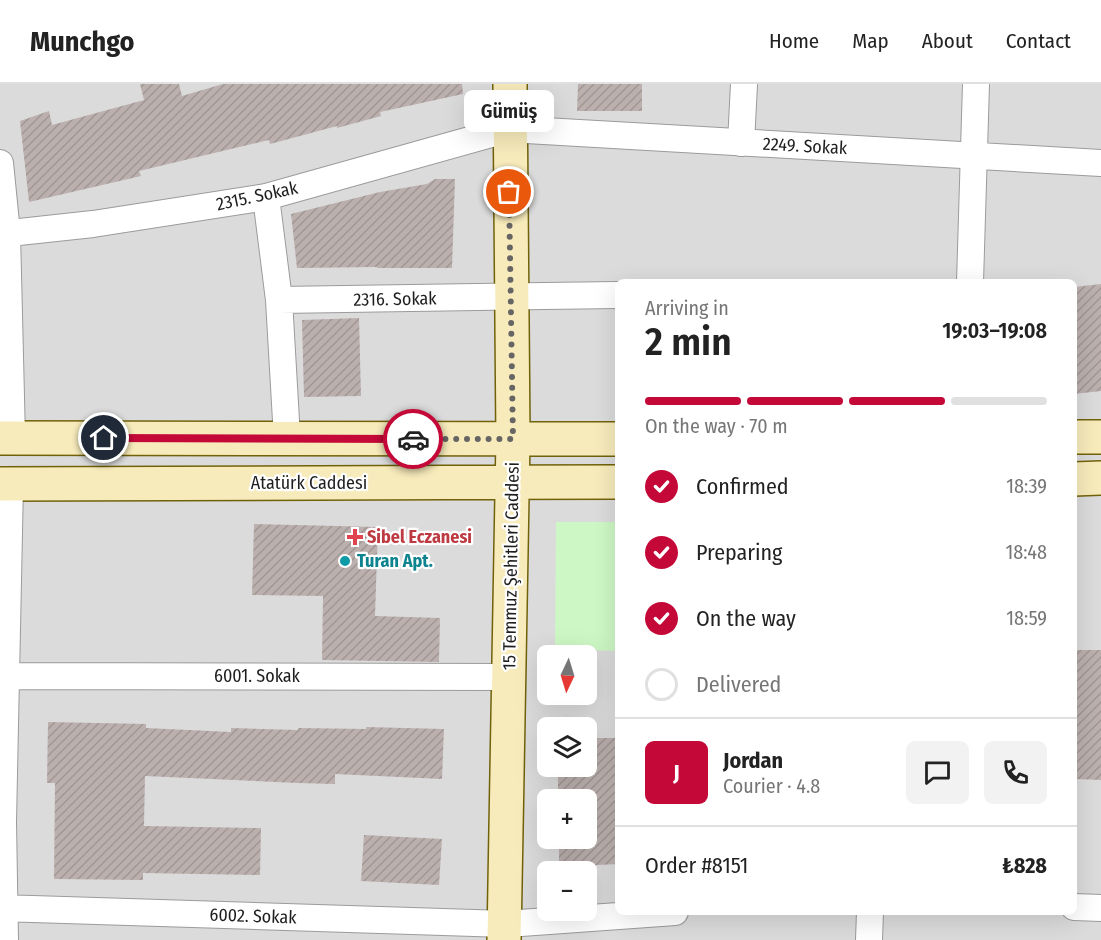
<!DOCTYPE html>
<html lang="en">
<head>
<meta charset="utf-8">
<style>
	:root { --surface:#fff; --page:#f2f2f2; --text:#222; --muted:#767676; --line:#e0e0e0; --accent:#c40838 }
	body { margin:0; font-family:"Fira Sans Condensed",sans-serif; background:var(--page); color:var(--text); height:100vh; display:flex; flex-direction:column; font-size:22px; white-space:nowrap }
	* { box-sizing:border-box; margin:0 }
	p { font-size:20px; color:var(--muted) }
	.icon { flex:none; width:33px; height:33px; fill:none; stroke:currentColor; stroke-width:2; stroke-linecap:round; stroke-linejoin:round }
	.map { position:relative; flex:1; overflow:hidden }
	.panel { position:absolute; left:615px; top:195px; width:462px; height:636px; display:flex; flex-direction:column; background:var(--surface); border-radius:9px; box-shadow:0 6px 24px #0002 }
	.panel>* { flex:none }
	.needle { width:39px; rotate:184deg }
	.tools { position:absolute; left:537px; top:561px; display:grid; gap:12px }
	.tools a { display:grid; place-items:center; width:60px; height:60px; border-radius:9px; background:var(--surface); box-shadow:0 6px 24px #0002; font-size:30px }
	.pin { position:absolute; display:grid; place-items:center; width:51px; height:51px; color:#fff; margin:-26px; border:3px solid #fff; border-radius:50%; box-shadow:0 2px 6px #0007 }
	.courier { position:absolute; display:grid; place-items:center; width:60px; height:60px; margin:-30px; border:4px solid #c40838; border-radius:50%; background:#fff; color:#222; box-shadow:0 2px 8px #0007 }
	.bubble { position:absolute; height:42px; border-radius:9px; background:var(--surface); box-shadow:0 6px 24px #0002; font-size:20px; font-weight:600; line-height:42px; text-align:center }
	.headline em { font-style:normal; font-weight:600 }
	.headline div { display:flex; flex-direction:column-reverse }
	.headline { display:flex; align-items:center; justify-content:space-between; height:102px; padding:0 30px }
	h1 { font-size:39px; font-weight:600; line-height:45px }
	.bar { display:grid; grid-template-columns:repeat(4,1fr); gap:9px 6px; align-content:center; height:72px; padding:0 30px }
	.bar i { height:8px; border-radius:4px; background:var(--line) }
	.bar .on { background:var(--accent) }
	.bar p { grid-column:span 4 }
	.line { display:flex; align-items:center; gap:15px; padding:0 30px; border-top:2px solid var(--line) }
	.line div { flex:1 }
	.round { display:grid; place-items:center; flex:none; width:63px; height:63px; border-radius:9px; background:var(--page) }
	ol { padding:0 30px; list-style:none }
	li { display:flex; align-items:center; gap:18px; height:66px }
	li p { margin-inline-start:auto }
	li .icon { padding:6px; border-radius:50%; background:var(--accent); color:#fff; stroke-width:4 }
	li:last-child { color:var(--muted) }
	li i { width:33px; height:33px; border:3px solid var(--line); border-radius:50% }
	header { display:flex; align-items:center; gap:36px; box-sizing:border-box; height:84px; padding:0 30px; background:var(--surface); border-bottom:2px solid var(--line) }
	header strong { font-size:28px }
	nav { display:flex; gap:33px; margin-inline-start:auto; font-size:21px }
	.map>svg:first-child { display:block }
	.residential { fill:#dcdbdc; fill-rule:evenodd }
	.park { fill:#cdf7c4 }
	.building { fill:url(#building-hatch) }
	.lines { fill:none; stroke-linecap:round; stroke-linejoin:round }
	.street-casing { stroke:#9b9b9b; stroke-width:28 }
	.secondary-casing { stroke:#716209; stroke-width:36 }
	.street { stroke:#fff; stroke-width:26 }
	.secondary { stroke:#f7ebbb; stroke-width:33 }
	.done { stroke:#676564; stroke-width:6; stroke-dasharray:0 10.8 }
	.route { stroke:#c40838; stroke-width:8 }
	.health-dot { fill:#e0444e; stroke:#fff; stroke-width:2 }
	.culture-dot { fill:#0f9aa8; stroke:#fff; stroke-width:2 }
	.labels { text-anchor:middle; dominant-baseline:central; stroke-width:4.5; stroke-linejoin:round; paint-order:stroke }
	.street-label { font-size:18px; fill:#1e1e1e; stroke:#fff }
	.health-label { font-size:18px; font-weight:bold; fill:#be3a42; stroke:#fff; text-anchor:start }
	.culture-label { font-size:18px; font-weight:bold; fill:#0d838f; stroke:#fff; text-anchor:start }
</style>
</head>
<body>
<header>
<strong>Munchgo</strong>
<nav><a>Home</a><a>Map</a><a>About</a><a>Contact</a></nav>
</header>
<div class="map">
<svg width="1101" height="856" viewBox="0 0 1101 856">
	<defs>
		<pattern id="building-hatch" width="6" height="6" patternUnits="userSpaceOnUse" patternTransform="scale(1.5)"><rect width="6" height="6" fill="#bbb0ae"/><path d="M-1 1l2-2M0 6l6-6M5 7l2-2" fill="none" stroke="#a09795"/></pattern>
	</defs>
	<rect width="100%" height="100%" fill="#efe9e5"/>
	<!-- residential -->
	<path class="residential" d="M0 0H1101V856H0ZM618 198H1074V828H618ZM548 572H586V610H548ZM548 644H586V682H548ZM548 716H586V754H548ZM548 788H586V826H548Z"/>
	<!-- park -->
	<path class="park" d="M556 438H618V567L555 565Z"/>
	<!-- building -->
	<path class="building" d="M140 0H179L182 12 223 0H462L463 10 380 28 381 32 337 44V42L270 60 269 56 139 87 141 92 29 118 20 37 49 27 52 41 144 16Z
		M578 0H642V27H577Z
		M435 95H455L452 184H377V183L297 184 291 130 380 108 427 100Z
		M1101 200V307L1074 310V203Z
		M359 234 361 312 304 313 302 236Z
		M254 440 378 443 375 532 440 534 439 578 322 576 323 512 252 511Z
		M1074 566H1101V696L1074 695Z
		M48 638 146 640V644L231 648V644L298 646V644L366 645V643L444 645 442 695 335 690V700L297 699 145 692 144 742 261 744 260 791 143 789V796L54 795 55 699H47Z
		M586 654H618V780L559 783V754H586V716H558V682H586Z
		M364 751 442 755 439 801 361 797Z"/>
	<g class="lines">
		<!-- street casing -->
		<g class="street-casing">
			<path id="street" d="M741 59 744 0
				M0 79 7 149 12 354
				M266 113 279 216 287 354
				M0 150 93 140 266 113 509 45 1101 79
				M970 198 976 0
				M279 216 618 211
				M6 592 509 593
				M1074 823 1101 824
				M0 824 506 840 675 828
				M5 856 3 738 10 400
				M869 856 870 828"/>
		</g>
		<!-- secondary casing -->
		<g class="secondary-casing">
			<path id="secondary" d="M1074 353H1101
				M0 354 618 355
				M1074 395 1101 394
				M0 400 618 398
				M504 856 513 355 510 0"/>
		</g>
		<!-- street -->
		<use href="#street" class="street"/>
		<!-- secondary -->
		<use href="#secondary" class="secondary"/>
	</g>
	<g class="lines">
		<!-- done -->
		<path class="done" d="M413 355H513L509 108"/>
		<!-- route -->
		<path class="route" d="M104 354 413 355"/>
	</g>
	<!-- markers -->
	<path class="health-dot" d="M352 444h6v6h6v6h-6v6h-6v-6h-6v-6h6z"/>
	<circle class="culture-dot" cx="345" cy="477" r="6"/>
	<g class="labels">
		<!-- street labels -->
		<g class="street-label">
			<text transform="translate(805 62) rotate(3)">2249. Sokak</text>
			<text transform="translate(257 112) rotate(-12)">2315. Sokak</text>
			<text transform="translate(395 215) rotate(-1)">2316. Sokak</text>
			<text x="309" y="399">Atatürk Caddesi</text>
			<text transform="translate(511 482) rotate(-89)">15 Temmuz Şehitleri Caddesi</text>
			<text x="257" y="592">6001. Sokak</text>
			<text transform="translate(253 832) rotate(2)">6002. Sokak</text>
		</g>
		<!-- health labels -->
		<g class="health-label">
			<text x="367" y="453">Sibel Eczanesi</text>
		</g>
		<!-- culture labels -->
		<g class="culture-label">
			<text x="357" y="477">Turan Apt.</text>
		</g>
	</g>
</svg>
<div class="tools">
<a><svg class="needle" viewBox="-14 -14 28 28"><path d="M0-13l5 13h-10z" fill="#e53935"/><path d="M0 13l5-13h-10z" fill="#767676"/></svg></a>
<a><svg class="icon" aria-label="layers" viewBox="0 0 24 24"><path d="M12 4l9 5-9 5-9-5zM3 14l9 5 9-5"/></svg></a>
<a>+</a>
<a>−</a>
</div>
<div class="pin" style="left:509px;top:108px;background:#ea580c"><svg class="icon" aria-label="bag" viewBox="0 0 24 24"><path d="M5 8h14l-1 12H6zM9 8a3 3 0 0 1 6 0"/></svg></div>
<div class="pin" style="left:104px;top:354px;background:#1f2937"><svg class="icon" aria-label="home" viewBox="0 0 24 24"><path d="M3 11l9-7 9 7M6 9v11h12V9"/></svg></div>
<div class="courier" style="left:413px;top:355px"><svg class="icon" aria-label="car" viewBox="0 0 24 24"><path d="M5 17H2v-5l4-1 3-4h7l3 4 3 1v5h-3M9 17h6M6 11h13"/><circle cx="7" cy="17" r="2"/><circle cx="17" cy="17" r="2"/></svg></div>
<div class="bubble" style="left:464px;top:6px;width:90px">Gümüş</div>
<section class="panel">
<div class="headline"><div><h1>2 min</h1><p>Arriving in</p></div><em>19:03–19:08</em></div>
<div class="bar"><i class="on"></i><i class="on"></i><i class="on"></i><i></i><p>On the way · 70 m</p></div>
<ol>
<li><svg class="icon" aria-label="check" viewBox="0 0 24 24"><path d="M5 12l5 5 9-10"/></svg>Confirmed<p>18:39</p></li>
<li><svg class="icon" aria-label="check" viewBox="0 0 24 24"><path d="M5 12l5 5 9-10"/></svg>Preparing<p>18:48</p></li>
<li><svg class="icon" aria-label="check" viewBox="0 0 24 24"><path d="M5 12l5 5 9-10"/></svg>On the way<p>18:59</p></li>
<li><i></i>Delivered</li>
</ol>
<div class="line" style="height:108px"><b class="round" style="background:var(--accent);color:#fff">J</b><div><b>Jordan</b><p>Courier · 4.8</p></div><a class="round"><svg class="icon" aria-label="chat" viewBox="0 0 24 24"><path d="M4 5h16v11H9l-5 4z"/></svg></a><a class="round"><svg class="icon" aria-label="phone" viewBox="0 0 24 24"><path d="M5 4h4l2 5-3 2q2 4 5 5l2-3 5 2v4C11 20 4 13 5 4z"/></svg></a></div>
<div class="line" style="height:78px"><div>Order #8151</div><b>₺828</b></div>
</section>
</div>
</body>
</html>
